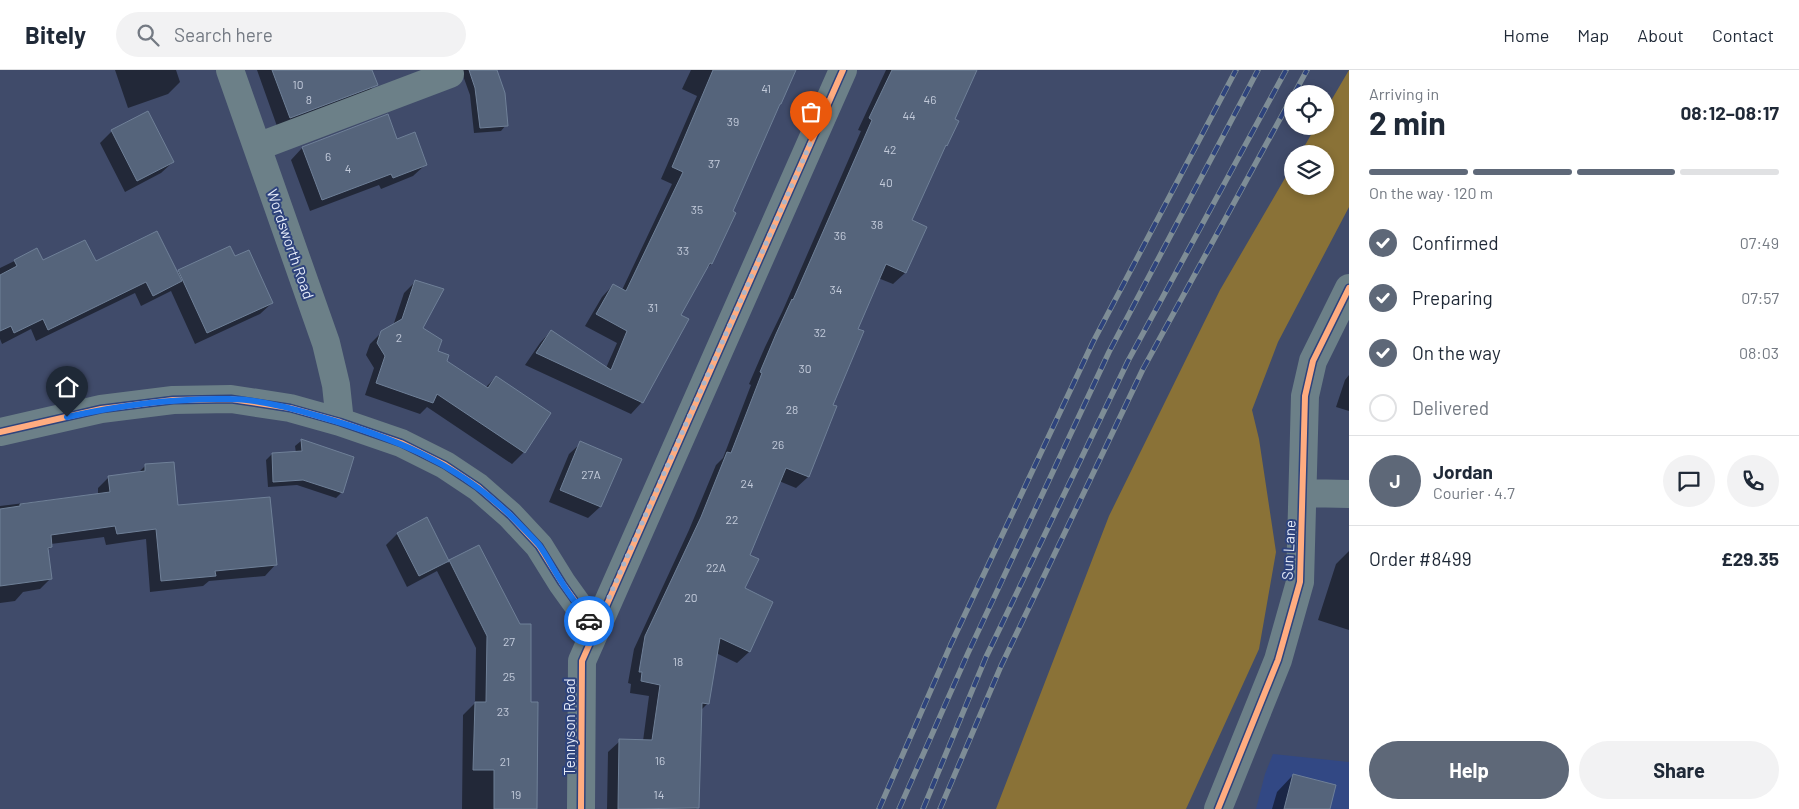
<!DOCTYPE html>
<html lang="en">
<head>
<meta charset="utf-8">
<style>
	:root { --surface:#fff; --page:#f2f2f3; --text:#1f2937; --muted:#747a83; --line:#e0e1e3; --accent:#5e6878 }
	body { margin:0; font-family:Barlow,sans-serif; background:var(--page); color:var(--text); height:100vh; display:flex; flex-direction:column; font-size:19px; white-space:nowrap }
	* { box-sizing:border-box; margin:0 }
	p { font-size:16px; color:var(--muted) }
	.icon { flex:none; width:28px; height:28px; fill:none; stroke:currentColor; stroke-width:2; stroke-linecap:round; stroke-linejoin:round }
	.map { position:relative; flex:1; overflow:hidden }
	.side { display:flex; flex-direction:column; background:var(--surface); width:450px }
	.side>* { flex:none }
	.tools { position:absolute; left:1284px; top:15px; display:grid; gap:10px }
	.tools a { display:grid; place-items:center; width:50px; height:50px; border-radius:50%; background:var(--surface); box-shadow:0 2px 8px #0003; font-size:25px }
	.pin { position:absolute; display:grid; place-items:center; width:42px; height:42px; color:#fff; margin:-51px -21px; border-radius:50% 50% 50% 0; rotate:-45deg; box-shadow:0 0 5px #0007 }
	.pin .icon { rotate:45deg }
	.courier { position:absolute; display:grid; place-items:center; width:50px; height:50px; margin:-25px; border:4px solid #1a73e8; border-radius:50%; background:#fff; color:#222; box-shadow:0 1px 6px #0007 }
	.head em { font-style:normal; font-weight:700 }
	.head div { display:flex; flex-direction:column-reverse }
	.head { display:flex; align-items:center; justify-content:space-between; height:85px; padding:0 20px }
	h1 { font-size:32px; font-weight:700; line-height:38px }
	.bar { display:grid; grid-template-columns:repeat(4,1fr); gap:8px 5px; align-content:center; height:60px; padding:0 20px }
	.bar i { height:6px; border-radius:4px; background:var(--line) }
	.bar .active { background:var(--accent) }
	.bar p { grid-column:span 4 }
	.line { display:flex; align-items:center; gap:12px; padding:0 20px; border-top:1px solid var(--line) }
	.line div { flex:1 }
	.round { display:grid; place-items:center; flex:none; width:52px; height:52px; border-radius:26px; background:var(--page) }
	ol { padding:0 20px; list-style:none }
	li { display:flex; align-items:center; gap:15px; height:55px }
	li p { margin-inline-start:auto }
	li .icon { padding:5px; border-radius:50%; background:var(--accent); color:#fff; stroke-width:4 }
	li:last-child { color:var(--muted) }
	li i { width:28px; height:28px; border:2px solid var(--line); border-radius:50% }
	.primary-button { display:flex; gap:10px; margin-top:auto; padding:10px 20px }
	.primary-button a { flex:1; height:58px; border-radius:30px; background:var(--accent); color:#fff; font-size:20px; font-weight:700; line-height:58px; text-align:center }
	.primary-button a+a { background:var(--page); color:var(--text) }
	header { display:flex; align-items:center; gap:30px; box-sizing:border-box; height:70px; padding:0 25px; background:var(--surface); border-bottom:1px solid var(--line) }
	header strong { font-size:24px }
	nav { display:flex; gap:28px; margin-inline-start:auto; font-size:18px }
	.search { width:350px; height:45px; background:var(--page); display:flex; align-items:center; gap:12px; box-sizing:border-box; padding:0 18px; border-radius:28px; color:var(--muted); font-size:19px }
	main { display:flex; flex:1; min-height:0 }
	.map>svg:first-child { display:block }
	.built { fill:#324884 }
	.forest { fill:#8a7237 }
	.shadow { fill:#0007 }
	.building { fill:#55647b; stroke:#6f8098 }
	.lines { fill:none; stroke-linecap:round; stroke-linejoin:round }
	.minor { stroke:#6c8088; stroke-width:28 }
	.rail-casing { stroke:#7e8d96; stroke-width:5.5 }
	.rail { stroke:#2e437c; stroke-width:4; stroke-dasharray:11; stroke-linecap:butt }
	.cycleway-casing { stroke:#2e437c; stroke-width:9 }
	.cycleway { stroke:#ffac80; stroke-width:6 }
	.done { stroke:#acb4c8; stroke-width:5; stroke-dasharray:0 9 }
	.route { stroke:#1a73e8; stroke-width:6 }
	.labels { text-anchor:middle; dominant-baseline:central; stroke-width:4; stroke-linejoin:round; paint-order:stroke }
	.number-label { font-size:12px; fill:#c2cada }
	.street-label { font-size:15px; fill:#e6ecfa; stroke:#2e437c }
</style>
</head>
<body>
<header>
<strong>Bitely</strong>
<div class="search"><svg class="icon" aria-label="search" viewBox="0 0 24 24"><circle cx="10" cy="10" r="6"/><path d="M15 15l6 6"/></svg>Search here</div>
<nav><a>Home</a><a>Map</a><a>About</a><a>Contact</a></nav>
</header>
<main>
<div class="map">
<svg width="1349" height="739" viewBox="0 0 1349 739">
	<rect width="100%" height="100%" fill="#404b6a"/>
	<!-- built -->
	<path class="built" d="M1273 684 1349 692V739H1256L1265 704Z"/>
	<!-- forest -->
	<path class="forest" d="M1349 0V137L1278 272 1252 340 1259 369 1276 482 1259 579 1186 739H996L1109 446 1220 220 1292 96V116H1325V84H1300L1316 56H1325V41Z"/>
	<!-- shadow -->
	<path class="shadow" d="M115 0H176L180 12 168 24 128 38Z
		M257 0H371L376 14 364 26 278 59Z
		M461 0H495L506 55 501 61 474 63 470 25Z
		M691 0H795L731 142 711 194 705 200 680 245 642 332 631 344 525 295 540 273 551 261 606 298 617 273 585 256 602 227 613 215 622 220 672 114 661 109 697 26 682 19Z
		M886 0H976L953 49 946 75 943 78 910 150 925 157 905 203 893 214 878 208 856 259 808 407 796 418 779 411 748 486 743 519 772 533 749 582 737 593 716 583 708 633 701 640 698 737 696 739H607L608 682 620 671H643L649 626 630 623 631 614 628 613 634 579 689 460 716 395 723 388 751 315 749 314 765 277 783 240 861 61 858 60Z
		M112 61 173 92 161 103 125 122 100 73Z
		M397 70 425 95 413 106 381 119 379 115 310 141 291 90 302 78Z
		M37 180 43 192 95 193 176 203 179 201 235 188 272 233 260 244 195 274 171 221 141 236 135 223 36 271 31 259 2 274 0 269V198Z
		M416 211 421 258 436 282 446 291 485 318 496 307 524 382 512 394 427 337 420 344 365 325 374 298 366 285 370 274 382 262 393 256 404 223Z
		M1349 305V341L1336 337 1345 310Z
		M301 371 353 388 342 422 336 428 297 415 268 417 266 390 272 384 296 383 295 376Z
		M581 373 620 390 600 437 588 448 549 432 569 384Z
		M145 396 177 436 276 494 265 506 209 511 203 516 150 522 146 469 106 475 104 467 51 474V477L47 481 51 508 40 519 23 522 15 531 0 533V436L98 424V418L109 407 138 403Z
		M426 449 448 493 450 491 529 634 536 739H462L463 645 475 633 476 578 437 501 407 517 386 475 397 464Z
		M1349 481V560L1318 550 1336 494Z
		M1293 705 1328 739H1272L1277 722Z"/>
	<!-- building -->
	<path class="building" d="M272 0H372L378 15 290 48Z
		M469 0H497L505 23 508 56 480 58 475 18Z
		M713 0H796L781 34H780L733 141 736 143 712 194 710 193 681 245 689 249 643 333 536 283 551 260 611 300 627 261 596 244 613 214 626 221 683 102 672 97Z
		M892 0H977L955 49 959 51 947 76 946 75 912 150 927 157 906 203 886 194 858 259 864 261 833 335 837 336 809 407 786 398 750 485 759 489 745 518 773 532 750 582 720 568 709 634 702 633 699 738 618 739 619 669 652 670 660 615 641 611 642 602H639L645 566 701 447 727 382 731 383 762 303 760 302 776 264 792 229 793 230 872 50 869 48Z
		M148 41 174 92 137 111 111 60Z
		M388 44 397 69 415 62 427 95 393 108 391 104 322 130 302 77Z
		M157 161 182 211 153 226 146 212 48 260 43 249 14 263 11 256 0 261V205L17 196 14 190 37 178 43 190 85 170 96 191Z
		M230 176 235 186 249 180 273 233 207 263 178 200Z
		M415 210 444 219 423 258 442 270 438 281 449 285 447 291 488 318 496 306 551 343 525 383 437 324 433 333 376 313 385 286 377 273 381 261 402 249Z
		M301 369 354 387 343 423 303 410 273 412 272 383 302 381Z
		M580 371 622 389 601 437 560 420Z
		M174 392 178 435 270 427 277 495 215 501 216 506 161 511 156 459 117 464 115 456 51 465 52 477 48 478 52 509 0 516V439L20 436V434L110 422 108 406 145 401V394Z
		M427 447 449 491 419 506 397 463Z
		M479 475 520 554H531V632H538L537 739H494V700H473L475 632H486L487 566 449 490Z
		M1293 704 1336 715 1330 739H1284Z"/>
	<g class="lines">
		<!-- minor -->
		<path class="minor" d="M230 0 326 273 336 315 340 352
			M257 77 450 4
			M0 362 101 339 173 330 231 329 290 338 340 352 401 373 445 395 478 417 510 445 539 476 562 513 595 559
			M1303 423 1349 424
			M581 739 582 591 843 0
			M1218 739 1278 590 1300 512 1305 326 1313 291 1349 218"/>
		<!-- rail casing -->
		<g class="rail-casing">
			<path id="rail" d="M1294 24 1307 0
				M879 739 951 574 1093 272 1236 0
				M899 739 968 583 1109 282 1258 0
				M923 739 986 587 1128 291 1286 0
				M940 739 1001 596 1143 299 1292 27"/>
		</g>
		<!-- rail -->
		<use href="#rail" class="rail"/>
		<!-- cycleway casing -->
		<g class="cycleway-casing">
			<path id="cycleway" d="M0 362 101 339 173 330 231 329 290 338 340 352 401 373 445 395 478 417 510 445 539 476 562 513 595 559
				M581 739 582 591 843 0
				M1218 739 1278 590 1300 512 1305 326 1313 291 1349 218"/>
		</g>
		<!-- cycleway -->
		<use href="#cycleway" class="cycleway"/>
	</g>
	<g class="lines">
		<!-- done -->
		<path class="done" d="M589 551 595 559 811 72"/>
		<!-- route -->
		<path class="route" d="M67 347C120 335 174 328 229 329 256 329 291 338 318 346 391 367 454 391 510 445 520 455 530 465 539 475 547 486 553 499 561 511 569 525 580 538 589 551"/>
	</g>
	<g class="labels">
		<!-- number labels -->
		<g class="number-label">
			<text x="298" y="14">10</text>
			<text x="766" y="18">41</text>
			<text x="309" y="29">8</text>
			<text x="930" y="29">46</text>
			<text x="909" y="45">44</text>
			<text x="733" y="51">39</text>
			<text x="890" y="79">42</text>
			<text x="328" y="86">6</text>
			<text x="714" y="93">37</text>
			<text x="348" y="98">4</text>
			<text x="886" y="112">40</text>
			<text x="697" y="139">35</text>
			<text x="877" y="154">38</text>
			<text x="840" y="165">36</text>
			<text x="683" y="180">33</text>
			<text x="836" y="219">34</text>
			<text x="653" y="237">31</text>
			<text x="820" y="262">32</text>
			<text x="399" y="267">2</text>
			<text x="805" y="298">30</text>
			<text x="792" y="339">28</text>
			<text x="778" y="374">26</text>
			<text x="591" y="404">27A</text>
			<text x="747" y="413">24</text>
			<text x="732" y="449">22</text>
			<text x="716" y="497">22A</text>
			<text x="691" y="527">20</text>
			<text x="509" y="571">27</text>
			<text x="678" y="591">18</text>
			<text x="509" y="606">25</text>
			<text x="503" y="641">23</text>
			<text x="660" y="690">16</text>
			<text x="505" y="691">21</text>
			<text x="516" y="724">19</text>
			<text x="659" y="724">14</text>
		</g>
		<!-- street labels -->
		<g class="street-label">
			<text transform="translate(291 174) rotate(71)">Wordsworth Road</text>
			<text transform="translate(1288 480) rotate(-87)">Sun Lane</text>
			<text transform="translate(569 657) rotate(-90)">Tennyson Road</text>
		</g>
	</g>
</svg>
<div class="tools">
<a><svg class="icon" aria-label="locate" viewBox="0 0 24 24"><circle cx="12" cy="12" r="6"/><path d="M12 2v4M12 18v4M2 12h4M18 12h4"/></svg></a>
<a><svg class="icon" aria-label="layers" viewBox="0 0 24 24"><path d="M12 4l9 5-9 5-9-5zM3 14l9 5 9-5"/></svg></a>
</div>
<div class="pin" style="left:811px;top:72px;background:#ea580c"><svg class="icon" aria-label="bag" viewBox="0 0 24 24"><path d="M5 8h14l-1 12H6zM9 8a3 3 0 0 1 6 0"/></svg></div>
<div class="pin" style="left:67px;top:347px;background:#1f2937"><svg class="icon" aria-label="home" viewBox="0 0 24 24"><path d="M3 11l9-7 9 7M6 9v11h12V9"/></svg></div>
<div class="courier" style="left:589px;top:551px"><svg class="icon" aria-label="car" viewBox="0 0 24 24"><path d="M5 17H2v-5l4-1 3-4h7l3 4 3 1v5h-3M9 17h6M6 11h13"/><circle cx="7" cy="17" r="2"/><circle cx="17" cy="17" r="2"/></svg></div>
</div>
<section class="side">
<div class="head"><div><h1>2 min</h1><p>Arriving in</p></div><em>08:12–08:17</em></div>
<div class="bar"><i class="active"></i><i class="active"></i><i class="active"></i><i></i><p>On the way · 120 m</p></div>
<ol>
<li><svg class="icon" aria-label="check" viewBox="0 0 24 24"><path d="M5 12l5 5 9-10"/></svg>Confirmed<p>07:49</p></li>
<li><svg class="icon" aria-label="check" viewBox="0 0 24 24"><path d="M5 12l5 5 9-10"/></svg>Preparing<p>07:57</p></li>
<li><svg class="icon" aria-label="check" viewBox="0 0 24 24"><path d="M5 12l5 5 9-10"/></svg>On the way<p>08:03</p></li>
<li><i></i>Delivered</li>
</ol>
<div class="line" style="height:90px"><b class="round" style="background:var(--accent);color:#fff">J</b><div><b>Jordan</b><p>Courier · 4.7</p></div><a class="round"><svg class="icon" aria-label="chat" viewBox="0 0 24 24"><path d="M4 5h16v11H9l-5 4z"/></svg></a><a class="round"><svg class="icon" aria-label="phone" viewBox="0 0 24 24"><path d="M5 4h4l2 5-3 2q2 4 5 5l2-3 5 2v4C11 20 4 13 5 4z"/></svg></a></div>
<div class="line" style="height:65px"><div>Order #8499</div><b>£29.35</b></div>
<div class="primary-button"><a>Help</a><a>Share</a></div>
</section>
</main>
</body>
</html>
